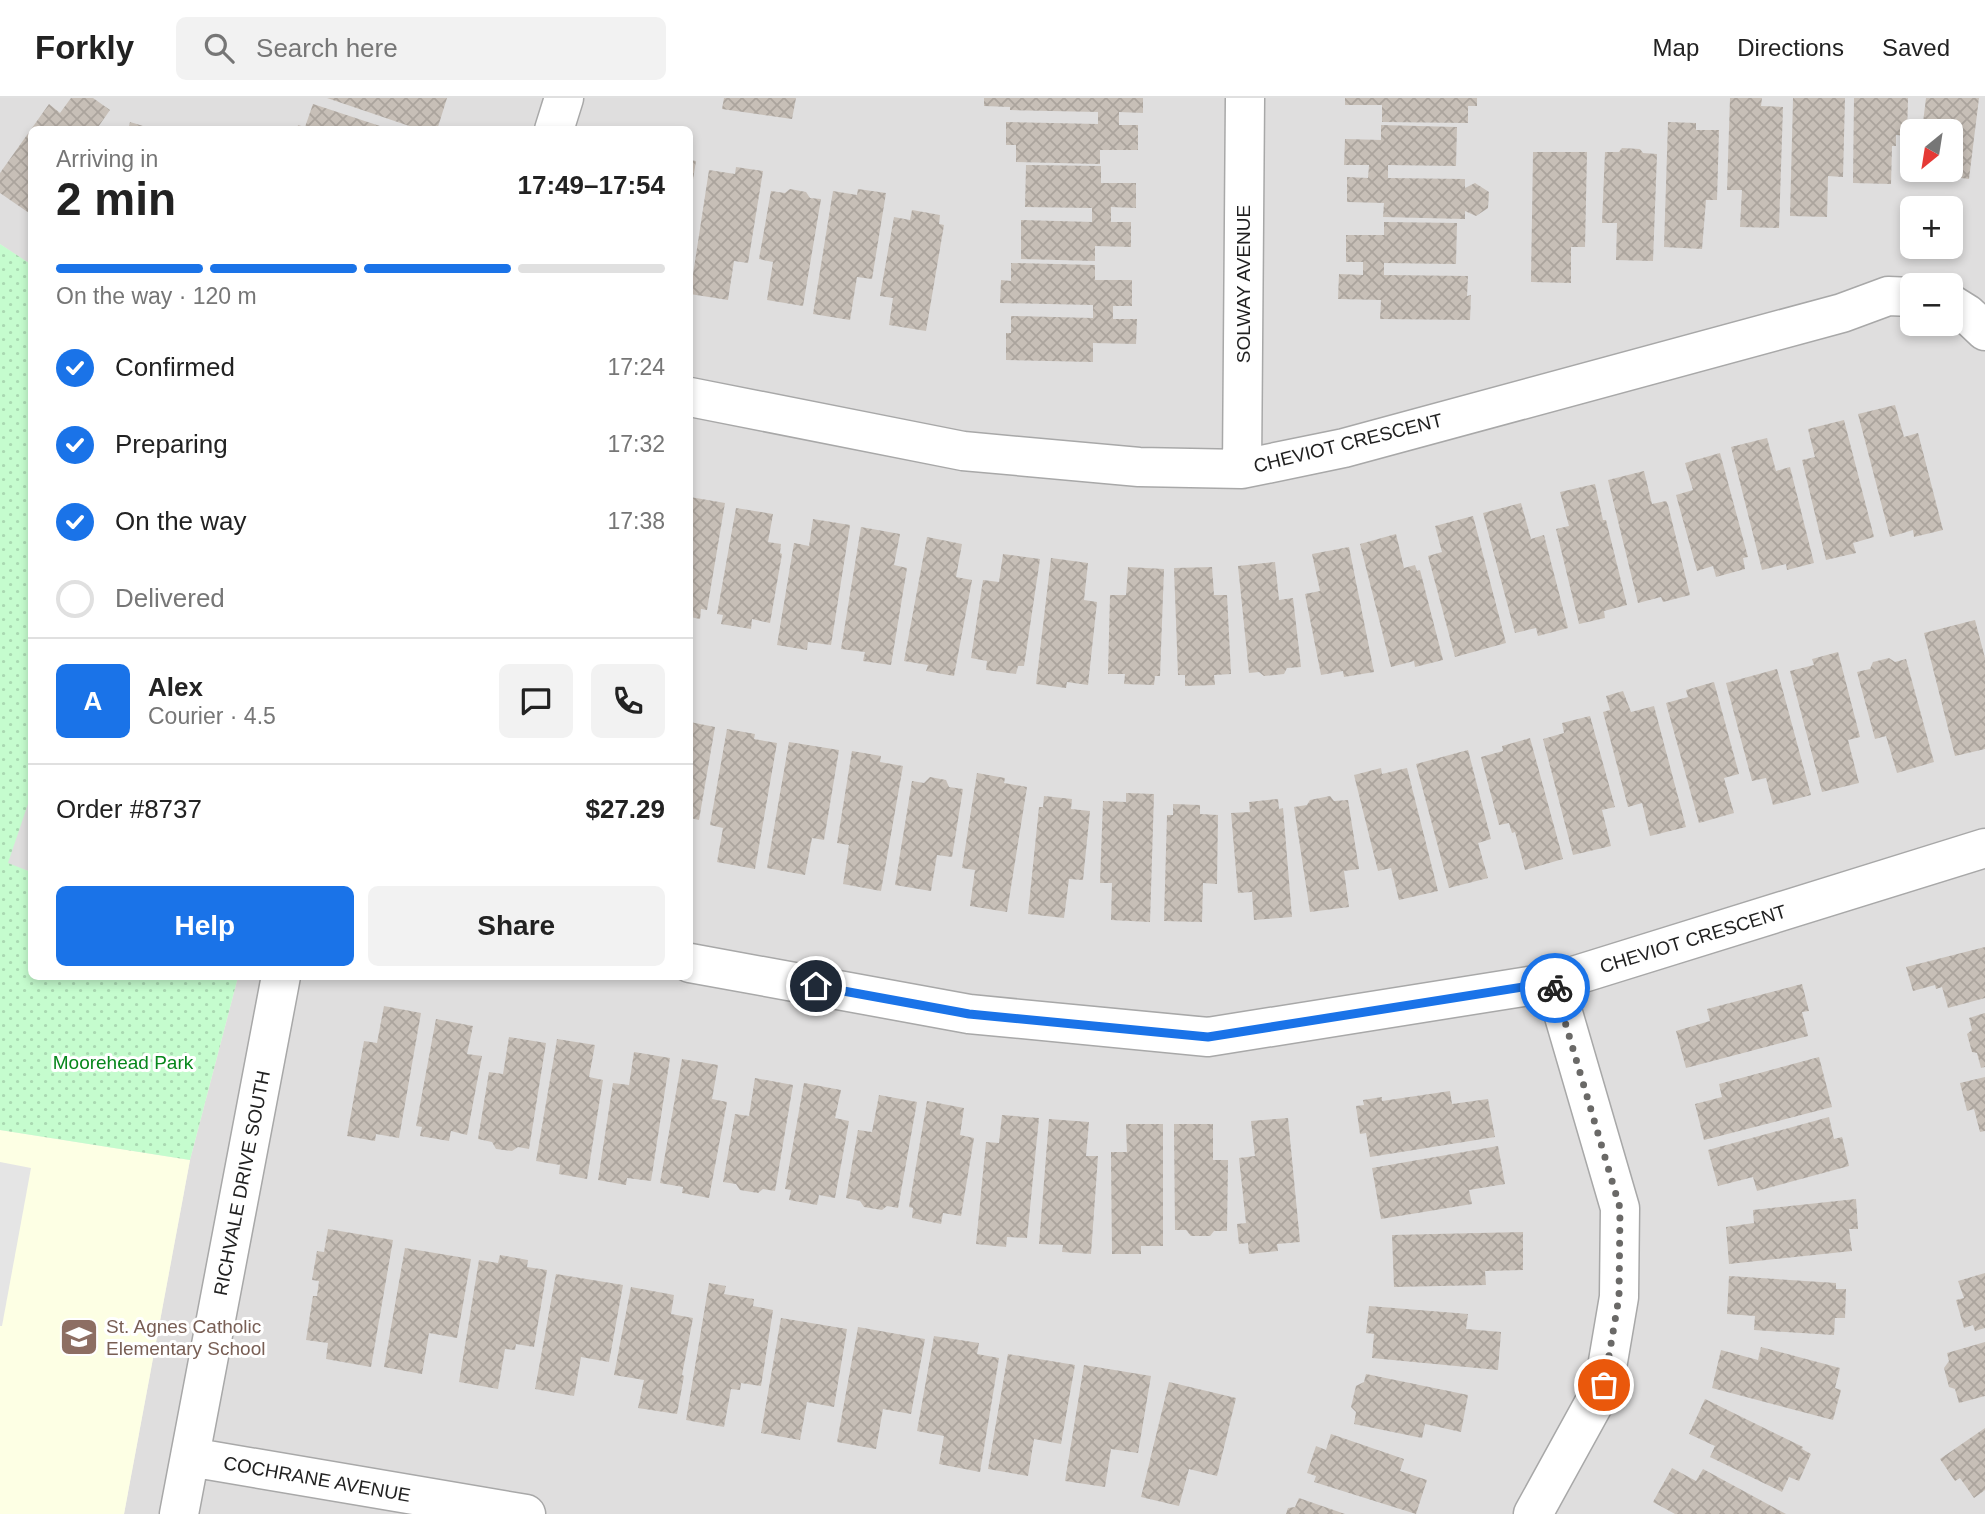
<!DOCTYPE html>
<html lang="en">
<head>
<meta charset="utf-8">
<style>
	:root { --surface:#fff; --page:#f2f2f2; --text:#222; --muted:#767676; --line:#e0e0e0; --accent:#1a73e8 }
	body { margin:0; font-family:Arial,sans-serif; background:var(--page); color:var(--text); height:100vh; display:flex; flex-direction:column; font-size:26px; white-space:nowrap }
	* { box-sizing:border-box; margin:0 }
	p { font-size:23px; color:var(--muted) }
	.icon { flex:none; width:38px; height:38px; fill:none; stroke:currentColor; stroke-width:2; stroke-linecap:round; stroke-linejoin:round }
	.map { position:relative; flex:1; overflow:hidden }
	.sheet { position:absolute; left:28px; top:28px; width:665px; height:854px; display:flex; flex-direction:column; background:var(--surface); border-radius:10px; box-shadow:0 4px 10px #0003 }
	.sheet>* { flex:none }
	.needle { width:46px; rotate:210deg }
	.fabs { position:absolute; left:1900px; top:21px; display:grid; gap:14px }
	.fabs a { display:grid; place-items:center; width:63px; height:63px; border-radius:10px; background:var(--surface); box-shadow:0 4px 10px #0003; font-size:35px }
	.pin { position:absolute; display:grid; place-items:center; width:60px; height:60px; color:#fff; margin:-30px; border:4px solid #fff; border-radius:50%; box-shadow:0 2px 7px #0007 }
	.courier { position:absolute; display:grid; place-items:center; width:70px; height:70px; margin:-35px; border:5px solid #1a73e8; border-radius:50%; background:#fff; color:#222; box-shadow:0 2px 9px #0007 }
	.headline em { font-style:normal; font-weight:600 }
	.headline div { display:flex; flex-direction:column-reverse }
	.headline { display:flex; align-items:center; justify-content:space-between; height:119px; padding:0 28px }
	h1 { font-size:46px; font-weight:600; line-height:52px }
	.bar { display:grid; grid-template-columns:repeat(4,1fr); gap:10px 7px; align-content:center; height:84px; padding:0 28px }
	.bar i { height:9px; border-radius:5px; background:var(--line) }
	.bar .selected { background:var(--accent) }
	.bar p { grid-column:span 4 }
	.line { display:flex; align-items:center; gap:18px; padding:0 28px; border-top:2px solid var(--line) }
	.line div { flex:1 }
	.round { display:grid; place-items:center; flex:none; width:74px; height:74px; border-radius:10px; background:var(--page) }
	ol { padding:0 28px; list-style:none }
	li { display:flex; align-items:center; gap:21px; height:77px }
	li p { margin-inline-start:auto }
	li .icon { padding:7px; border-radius:50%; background:var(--accent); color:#fff; stroke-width:4 }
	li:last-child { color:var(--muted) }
	li i { width:38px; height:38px; border:4px solid var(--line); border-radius:50% }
	.cta { display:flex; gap:14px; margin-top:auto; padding:14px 28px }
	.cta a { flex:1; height:80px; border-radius:10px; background:var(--accent); color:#fff; font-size:28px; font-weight:600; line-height:80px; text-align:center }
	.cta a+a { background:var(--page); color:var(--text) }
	header { display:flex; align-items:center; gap:42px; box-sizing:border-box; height:98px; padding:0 35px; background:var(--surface); border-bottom:2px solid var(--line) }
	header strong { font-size:33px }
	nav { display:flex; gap:38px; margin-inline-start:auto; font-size:24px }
	.search { width:490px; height:63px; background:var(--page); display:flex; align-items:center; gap:18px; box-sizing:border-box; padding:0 24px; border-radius:10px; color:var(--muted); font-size:26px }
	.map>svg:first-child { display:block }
	.residential { fill:#dfdede; fill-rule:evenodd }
	.education { fill:#fdffe4 }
	.park { fill:url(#park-dots) }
	.parking { fill:#e5e5e5 }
	.building { fill:url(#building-cross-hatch) }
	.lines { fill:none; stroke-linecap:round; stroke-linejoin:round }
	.minor-casing { stroke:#a8a8a8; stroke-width:41 }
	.minor { stroke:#fff; stroke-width:38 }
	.done { stroke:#6a6967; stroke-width:7; stroke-dasharray:0 12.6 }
	.route { stroke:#1a73e8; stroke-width:9 }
	.labels { text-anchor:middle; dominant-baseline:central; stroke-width:6; stroke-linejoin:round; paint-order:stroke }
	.street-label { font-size:19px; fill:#212121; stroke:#fff }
	.park-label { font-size:19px; fill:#07871c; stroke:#fff }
	.education-label { font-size:19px; fill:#785e54; stroke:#fff; text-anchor:start }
</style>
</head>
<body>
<header>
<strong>Forkly</strong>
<div class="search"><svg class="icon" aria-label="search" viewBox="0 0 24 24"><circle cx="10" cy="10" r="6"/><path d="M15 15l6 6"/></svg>Search here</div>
<nav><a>Map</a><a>Directions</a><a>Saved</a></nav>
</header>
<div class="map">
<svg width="1985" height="1416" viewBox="0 0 1985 1416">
	<defs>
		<pattern id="park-dots" width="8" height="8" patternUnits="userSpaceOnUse" patternTransform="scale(1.75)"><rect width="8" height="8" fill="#c5fcce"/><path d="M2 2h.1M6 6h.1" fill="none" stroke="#a9d8b1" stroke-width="1.8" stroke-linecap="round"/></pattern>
		<pattern id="building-cross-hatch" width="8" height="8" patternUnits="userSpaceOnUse" patternTransform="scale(1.75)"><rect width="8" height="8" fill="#c7bfb7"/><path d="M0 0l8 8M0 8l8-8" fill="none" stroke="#aba49d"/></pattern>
	</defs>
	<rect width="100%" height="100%" fill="#f2efe8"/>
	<!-- residential -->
	<path class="residential" d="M0 0H1985V1416H124L190 1062 238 879 690 878V32H32L31 167 0 146ZM1913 33H1951V72H1913ZM1913 110H1951V149H1913ZM1913 187H1951V226H1913Z
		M31 694V774L7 766Z"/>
	<!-- education -->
	<path class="education" d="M0 1032 190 1062 124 1416H0Z"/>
	<!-- park -->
	<path class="park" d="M0 146 32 167V694L8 765 31 774 32 878 238 879 190 1062 0 1032Z"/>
	<!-- parking -->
	<path class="parking" d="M0 1064 31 1070 2 1228H0Z"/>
	<!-- building -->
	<path class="building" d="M71 0H93L110 12 96 32H32V117L0 95V75L49 6 60 15Z
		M327 0H447L437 32H421Z
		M724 0H796L792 21 722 11Z
		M984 0H1143V15L1119 14V27H1138V52H1100V66L1016 64V47H1006V24L1098 26V14L1010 12V9L984 8Z
		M1345 0H1477V8H1468V25L1382 24V7H1345Z
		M1730 0H1762L1761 8 1783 9 1779 130 1740 129 1742 92H1727Z
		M1793 0H1845L1843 79 1828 78 1827 119 1790 118Z
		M1854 0H1908L1907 38 1896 37V48H1892L1891 86 1853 85Z
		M1926 0H1979L1969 81 1931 76 1932 72H1951V33H1922Z
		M313 6 389 31V32H297L298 27 305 29Z
		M130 24 153 31V32H128Z
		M1668 24 1696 25V32H1719L1717 102H1706L1702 151 1664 149Z
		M1381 27 1457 29 1456 68 1388 67V80L1465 81V90L1475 85 1489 94 1488 110 1476 118 1465 113V121L1383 119 1384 105 1347 104V79L1368 80 1369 67H1344L1345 41 1381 42Z
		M1622 50 1640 51 1643 55 1657 56 1653 163 1616 162 1617 125H1602L1605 54H1619Z
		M1533 54H1587L1585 149H1571V185L1531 184Z
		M690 62 696 63 691 94H690Z
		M1026 67 1101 68V85H1136V110L1111 109V124H1131V149L1095 148V163L1021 161V122L1092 124V110L1025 109Z
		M736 69 763 73 748 165 734 163 728 202 690 196 709 72 735 76Z
		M790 91 806 94 810 100 821 101 803 208 767 202 773 164 759 161 771 93 785 95Z
		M858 91 886 95 872 181 857 179 850 222 813 216 833 93 857 97Z
		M912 112 940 117 939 126 944 127 926 233 889 227 893 200 880 198 894 119 910 122Z
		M1384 124 1457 125 1456 166 1384 165V177L1468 178 1467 198 1471 197 1470 222 1380 221 1381 202 1338 201 1339 176 1363 177V164H1346V137H1384Z
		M1011 165 1095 167V182H1132V208H1113V221H1137L1136 246 1093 245V264L1006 262V235H1011V218L1093 220V207L1000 205 1001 182 1011 183Z
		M1895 307 1904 339 1918 335 1943 432 1914 439 1913 432 1890 439 1858 316Z
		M1844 322 1874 439 1853 445 1856 455 1826 462 1802 362 1815 359 1808 331Z
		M1767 340 1776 373 1790 369 1814 465 1787 472 1786 466 1762 472 1731 349Z
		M1720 355 1748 459 1743 460 1745 471 1716 479 1713 468 1697 473 1676 397 1693 392 1685 365Z
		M1644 373 1652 406 1666 403 1668 407 1690 497 1663 504 1661 499 1638 505 1608 382Z
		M1595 386 1603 422H1606L1627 507 1604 513 1605 520 1579 526 1556 431 1569 428 1560 394Z
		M690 399 725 405 707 512 701 511 700 521 690 519Z
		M1521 405 1531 441 1544 437 1568 530 1538 538 1536 530 1515 535 1483 415Z
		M736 410 773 416 768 444 781 446 780 455 782 456 770 525 752 521 751 531 721 526 723 517 717 516Z
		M1473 418 1506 545 1455 559 1428 458 1442 454 1435 428Z
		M813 421 850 427 831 547 808 544 807 552 777 547 794 445 809 448Z
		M861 429 900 436 894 467 907 470 891 567 863 563 865 554 841 551Z
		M1396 436 1404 470 1415 467 1417 473 1420 472 1443 562 1415 569 1414 563 1391 569 1360 446Z
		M927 439 962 446 956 479 972 482 954 578 926 573 928 567 904 563Z
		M1349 449 1374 574 1344 579 1343 573 1321 577 1305 496 1320 493 1312 456Z
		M1003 456 1040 461 1024 568H1018L1016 576 986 572 987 563 971 560 983 482 999 484Z
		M1051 460 1088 465 1084 502 1097 504 1088 587 1067 584 1066 590 1036 586Z
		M1275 464 1279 502 1293 500 1301 569 1287 570 1284 576 1264 578 1259 574 1249 575 1238 468Z
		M1128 469 1164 471 1160 578H1155L1154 587 1124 586 1125 576H1108L1110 497H1126Z
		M1212 469 1214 497H1227L1231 576 1214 577 1215 587 1185 588V577H1178L1174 470Z
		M1975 522 1985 560V651L1955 658 1924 535Z
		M1838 554 1860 639 1848 642 1859 685 1822 694 1790 573 1814 567 1812 561Z
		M1889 560 1895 564 1906 561 1934 664 1897 675 1886 638 1875 641 1857 574 1870 571 1873 564Z
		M1777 571 1811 697 1773 707 1766 680 1752 683 1726 585Z
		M1714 584 1739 676 1724 680 1734 715 1699 725 1666 605 1688 599 1686 592Z
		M1623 593 1631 614 1654 608 1686 729 1650 738 1642 705 1628 709 1603 614 1610 612 1606 598Z
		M1590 618 1615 709 1602 712 1611 748 1573 757 1543 641 1564 635 1562 625Z
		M690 624 715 629 699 722 690 720Z
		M727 631 755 636 754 641 777 645 755 771 717 764 723 730 710 727Z
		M1530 640 1563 761 1525 772 1515 734 1512 735 1509 725 1499 727 1481 659 1503 653 1502 648Z
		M789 644 839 652 824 742 812 740 805 777 767 770Z
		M1468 652 1491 741 1478 745 1488 780 1449 790 1416 666Z
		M852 653 881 658 880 664 903 668 881 793 843 786 849 747 837 745Z
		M1381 670 1382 676 1407 670 1438 793 1399 802 1391 770 1378 773 1354 677Z
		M977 675 1005 680 1004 685 1027 689 1007 814 970 808 975 772 962 770Z
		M930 679 946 682 949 689 963 691 952 759 937 757 931 793 895 787 912 683 924 685Z
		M1126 695 1154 696 1150 824 1111 822 1112 785H1100L1103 703 1126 704Z
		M1044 698 1072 701 1071 711 1090 713 1083 782 1069 781 1064 820 1028 816 1039 709H1043Z
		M1330 698 1334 703 1348 702 1359 771 1344 773 1349 809 1310 814 1294 709 1307 707 1310 702Z
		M1278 701 1279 711 1283 710 1292 819 1254 822 1252 794 1238 795 1231 715 1250 714 1249 704Z
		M1173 706 1200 707V716L1218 717 1217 786 1203 785 1202 824 1164 823 1167 717H1173Z
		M1985 849V900L1948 910 1942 889 1936 891 1935 887 1913 893 1906 869Z
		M1802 886 1809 913 1802 914 1808 938 1686 970 1676 933 1710 923 1707 911Z
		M384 908 421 915 399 1040 376 1036 375 1043 347 1038 364 943 377 945Z
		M1985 915V969L1981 970 1977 955 1972 954 1967 936 1972 932 1969 920Z
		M436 921 473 928 467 956 482 958 467 1037 451 1033 449 1043 420 1038 422 1029 416 1028Z
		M509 939 546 945 529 1051 518 1049 512 1053 496 1051 492 1044 478 1041 489 974 503 976Z
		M557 941 595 947 589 979 603 982 587 1081 559 1076 560 1067 536 1063Z
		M634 954 670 960 651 1083 627 1080 626 1087 598 1082 613 985 629 987Z
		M1819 959 1832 1009 1704 1042 1695 1006 1722 999 1719 986Z
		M682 961 718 967 712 1001 727 1004 709 1100 682 1095 683 1089 660 1085Z
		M1985 979V1033L1980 1034 1974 1011 1967 1013 1960 985Z
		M755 980 793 987 775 1093 763 1091 758 1095 740 1092 736 1086 723 1084 735 1016 749 1018Z
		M804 985 841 992 835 1020 849 1023 835 1100 819 1097 817 1107 789 1102 791 1092 785 1091Z
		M1450 993 1452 1006 1488 1001 1495 1039 1370 1059 1366 1035 1360 1036 1356 1008 1364 1007 1363 1002 1382 999V1003Z
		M879 997 917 1004 898 1110 887 1108 882 1112 864 1109 860 1103 846 1100 858 1032 872 1034Z
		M927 1003 964 1010 960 1037 974 1040 961 1118 943 1115 941 1126 912 1120 913 1110 909 1109Z
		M1002 1017 1039 1020 1027 1140 1007 1139 1006 1149 976 1146 986 1044 999 1045Z
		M1829 1019 1834 1041 1842 1039 1849 1068 1757 1093 1753 1079 1718 1088 1708 1052Z
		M1288 1020 1300 1144 1277 1146 1278 1153 1249 1156 1248 1145 1239 1146 1237 1126 1246 1125 1239 1060 1255 1058 1251 1023Z
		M1049 1021 1089 1024 1086 1058H1098L1091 1156 1062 1154 1063 1147 1039 1146Z
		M1126 1026H1163V1148H1141V1156H1112L1111 1054H1127Z
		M1174 1026H1213V1062H1228L1227 1133H1214L1210 1138H1191L1186 1132H1175Z
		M1498 1048 1505 1086 1469 1092 1472 1106 1381 1121 1372 1070Z
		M1856 1101 1858 1131H1849L1852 1153 1729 1166 1726 1129 1754 1125 1753 1112Z
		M328 1131 393 1142 371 1269 326 1261 328 1245 306 1242 313 1198H317L319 1183 312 1182 317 1153 324 1154Z
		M1523 1134V1172L1485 1173 1486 1187 1394 1189 1392 1137Z
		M405 1150 471 1161 457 1240 429 1235 422 1276 384 1269Z
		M500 1157 528 1162 527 1169 547 1172 534 1249 516 1246 515 1252 505 1251 498 1291 459 1284 479 1162 498 1165Z
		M1985 1175V1230L1975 1233 1973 1227 1964 1230 1956 1202 1964 1200 1958 1183Z
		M556 1176 623 1187 609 1264 581 1259 574 1298 535 1291Z
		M1729 1178 1836 1185V1191H1846L1845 1220H1835L1834 1237 1754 1232 1755 1218 1727 1216Z
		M709 1185 726 1188 724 1196 754 1201 753 1208 773 1212 761 1288 741 1285 740 1292 731 1291 724 1329 686 1322Z
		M631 1189 674 1197 671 1216 693 1220 682 1277 684 1278 677 1316 638 1310 644 1282 614 1277Z
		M1369 1208 1468 1216 1466 1231 1501 1234 1498 1272 1372 1260 1374 1236 1366 1235Z
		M781 1220 847 1231 834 1309 807 1304 800 1342 761 1335Z
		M858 1229 925 1241 911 1316 883 1311 876 1351 837 1344Z
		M934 1238 979 1245 977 1256 999 1260 980 1374 939 1366 944 1338 917 1333Z
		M1985 1244V1298L1959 1305 1955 1291 1949 1289 1944 1270 1949 1263 1947 1255Z
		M1761 1249 1840 1270 1835 1290 1841 1292 1833 1322 1712 1290 1721 1252 1758 1262Z
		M1008 1256 1075 1267 1061 1346 1034 1341 1028 1378 988 1371Z
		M1084 1267 1151 1278 1138 1355 1111 1351 1105 1389 1065 1383Z
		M1366 1276 1468 1297 1461 1334 1425 1326 1422 1340 1354 1326 1356 1314 1351 1309 1356 1288 1364 1284Z
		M1169 1284 1236 1300 1217 1378 1189 1371 1179 1408 1141 1399Z
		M1705 1301 1803 1349 1802 1351 1811 1356 1799 1383 1789 1379 1782 1394 1710 1359 1715 1348 1689 1336Z
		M1985 1330V1392L1974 1400 1960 1380 1955 1383 1940 1361Z
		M1331 1336 1404 1361 1400 1373 1427 1382 1416 1416 1314 1384 1316 1378 1307 1375 1316 1348 1326 1352Z
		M1672 1370 1696 1383 1703 1371 1786 1416H1675L1653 1404Z
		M1299 1400 1345 1416H1286L1288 1410 1295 1409Z"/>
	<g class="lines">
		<!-- minor casing -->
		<g class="minor-casing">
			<path id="minor" d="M554 32 564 0
				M1951 206 1967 216 1985 233
				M690 299 963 353 1139 369 1242 371 1344 350 1842 215 1888 198 1913 199
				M1242 371 1245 0
				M690 865 969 916 1208 939 1554 884 1985 750
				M190 1359 526 1416
				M179 1416 281 878
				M1533 1416 1604 1287 1619 1199 1620 1110 1554 884"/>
		</g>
		<!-- minor -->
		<use href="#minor" class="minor"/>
	</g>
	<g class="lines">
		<!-- done -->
		<path class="done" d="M1555 890 1620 1110 1619 1199 1604 1287"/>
		<!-- route -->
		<path class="route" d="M816 888 969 916 1208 939 1554 884 1555 890"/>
	</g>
	<!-- icons -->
	<defs>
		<g id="school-square" transform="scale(2.0125)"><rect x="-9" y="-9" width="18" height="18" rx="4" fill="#8d6e63" stroke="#fff"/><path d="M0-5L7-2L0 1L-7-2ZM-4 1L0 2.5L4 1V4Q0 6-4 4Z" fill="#fff"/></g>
	</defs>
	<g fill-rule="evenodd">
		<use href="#school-square" x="79" y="1239"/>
	</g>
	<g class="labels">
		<!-- street labels -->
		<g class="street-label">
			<text transform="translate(1243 186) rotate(-90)">SOLWAY AVENUE</text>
			<text transform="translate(1348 345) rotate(-14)">CHEVIOT CRESCENT</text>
			<text transform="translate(1693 841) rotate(-17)">CHEVIOT CRESCENT</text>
			<text transform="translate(242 1085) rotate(-79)">RICHVALE DRIVE SOUTH</text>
			<text transform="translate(317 1381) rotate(10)">COCHRANE AVENUE</text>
		</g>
		<!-- park labels -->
		<g class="park-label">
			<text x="123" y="964">Moorehead Park</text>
		</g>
		<!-- education labels -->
		<g class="education-label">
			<text x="106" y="1228">St. Agnes Catholic<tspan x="106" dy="22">Elementary School</tspan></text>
		</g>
	</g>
</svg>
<div class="fabs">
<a><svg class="needle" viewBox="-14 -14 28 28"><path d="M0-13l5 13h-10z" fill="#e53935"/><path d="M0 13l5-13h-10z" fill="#767676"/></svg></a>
<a>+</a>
<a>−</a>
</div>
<div class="pin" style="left:1604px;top:1287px;background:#ea580c"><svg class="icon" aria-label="bag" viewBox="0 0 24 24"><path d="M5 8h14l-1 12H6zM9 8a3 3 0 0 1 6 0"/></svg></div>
<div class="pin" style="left:816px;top:888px;background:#1f2937"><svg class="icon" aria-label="home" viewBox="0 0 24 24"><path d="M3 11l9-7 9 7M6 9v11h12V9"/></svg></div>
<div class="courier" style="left:1555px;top:890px"><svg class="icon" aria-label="bike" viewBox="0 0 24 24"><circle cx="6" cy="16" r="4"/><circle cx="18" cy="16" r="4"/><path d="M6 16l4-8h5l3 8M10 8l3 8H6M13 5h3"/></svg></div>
<section class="sheet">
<div class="headline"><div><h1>2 min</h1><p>Arriving in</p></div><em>17:49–17:54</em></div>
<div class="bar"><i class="selected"></i><i class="selected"></i><i class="selected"></i><i></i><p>On the way · 120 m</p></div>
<ol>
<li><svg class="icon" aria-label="check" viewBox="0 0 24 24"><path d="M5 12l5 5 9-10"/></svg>Confirmed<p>17:24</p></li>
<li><svg class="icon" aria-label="check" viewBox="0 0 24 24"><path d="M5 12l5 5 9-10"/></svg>Preparing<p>17:32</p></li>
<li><svg class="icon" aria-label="check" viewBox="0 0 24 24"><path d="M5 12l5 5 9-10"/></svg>On the way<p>17:38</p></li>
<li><i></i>Delivered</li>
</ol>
<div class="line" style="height:126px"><b class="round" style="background:var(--accent);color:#fff">A</b><div><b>Alex</b><p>Courier · 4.5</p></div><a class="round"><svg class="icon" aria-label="chat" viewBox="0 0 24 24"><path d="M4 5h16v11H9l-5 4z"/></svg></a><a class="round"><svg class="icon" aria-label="phone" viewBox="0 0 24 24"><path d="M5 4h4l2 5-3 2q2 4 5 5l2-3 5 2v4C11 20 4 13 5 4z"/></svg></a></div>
<div class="line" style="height:91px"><div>Order #8737</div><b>$27.29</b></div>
<div class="cta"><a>Help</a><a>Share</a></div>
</section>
</div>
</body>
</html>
